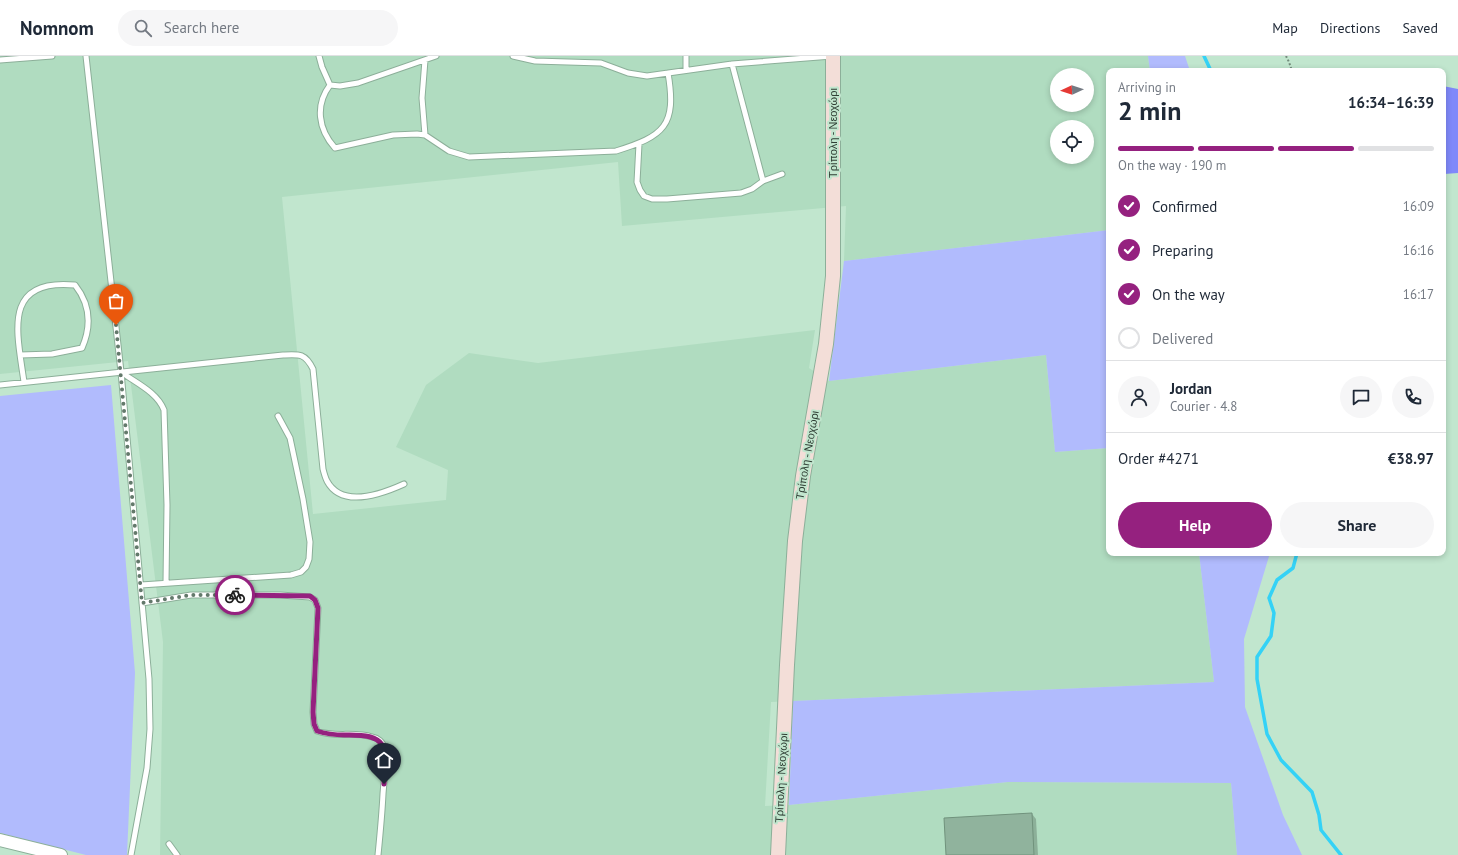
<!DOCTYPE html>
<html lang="en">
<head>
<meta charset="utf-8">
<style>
	:root { --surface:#fff; --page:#f6f6f7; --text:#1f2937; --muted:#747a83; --line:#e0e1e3; --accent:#95217f }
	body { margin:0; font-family:"PT Sans",sans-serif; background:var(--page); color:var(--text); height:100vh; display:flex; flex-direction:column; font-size:15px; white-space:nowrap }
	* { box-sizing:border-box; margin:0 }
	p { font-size:13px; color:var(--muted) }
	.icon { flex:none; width:22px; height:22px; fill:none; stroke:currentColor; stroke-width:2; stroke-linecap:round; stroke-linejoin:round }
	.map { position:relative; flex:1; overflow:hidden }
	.details { position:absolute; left:1106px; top:12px; width:340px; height:488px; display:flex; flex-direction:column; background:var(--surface); border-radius:8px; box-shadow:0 2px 6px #0003 }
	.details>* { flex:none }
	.needle { width:26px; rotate:267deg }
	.fabs { position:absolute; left:1050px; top:12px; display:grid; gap:8px }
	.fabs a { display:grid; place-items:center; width:44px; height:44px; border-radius:50%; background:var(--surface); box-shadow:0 2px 6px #0003; font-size:20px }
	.pin { position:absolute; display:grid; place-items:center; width:34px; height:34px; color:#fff; margin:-41px -17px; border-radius:50% 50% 50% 0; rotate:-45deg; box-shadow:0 0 4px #0007 }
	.pin .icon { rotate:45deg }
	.courier { position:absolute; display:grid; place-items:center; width:40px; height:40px; margin:-20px; border:3px solid #95217f; border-radius:50%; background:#fff; color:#222; box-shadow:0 1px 5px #0007 }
	.overview em { font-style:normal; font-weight:700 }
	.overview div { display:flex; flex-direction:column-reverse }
	.overview { display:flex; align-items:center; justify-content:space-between; height:68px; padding:0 12px }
	h1 { font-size:26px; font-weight:700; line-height:30px }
	.bar { display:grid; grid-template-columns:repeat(4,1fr); gap:6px 4px; align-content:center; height:48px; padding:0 12px }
	.bar i { height:5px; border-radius:3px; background:var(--line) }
	.bar .selected { background:var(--accent) }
	.bar p { grid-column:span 4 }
	.line { display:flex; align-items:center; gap:10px; padding:0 12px; border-top:1px solid var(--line) }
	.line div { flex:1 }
	.round { display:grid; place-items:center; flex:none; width:42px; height:42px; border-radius:21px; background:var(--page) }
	ol { padding:0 12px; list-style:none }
	li { display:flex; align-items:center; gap:12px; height:44px }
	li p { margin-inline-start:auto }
	li .icon { padding:4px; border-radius:50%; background:var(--accent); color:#fff; stroke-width:4 }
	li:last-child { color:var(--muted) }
	li i { width:22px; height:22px; border:2px solid var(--line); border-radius:50% }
	.button { display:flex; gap:8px; margin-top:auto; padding:8px 12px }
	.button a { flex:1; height:46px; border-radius:24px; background:var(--accent); color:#fff; font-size:16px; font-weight:700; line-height:46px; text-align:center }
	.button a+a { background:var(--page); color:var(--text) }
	header { display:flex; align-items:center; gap:24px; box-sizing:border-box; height:56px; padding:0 20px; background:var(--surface); border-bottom:1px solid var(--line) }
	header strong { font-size:19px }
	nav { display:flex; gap:22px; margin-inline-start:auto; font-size:14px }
	.search { width:280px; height:36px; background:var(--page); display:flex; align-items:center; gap:10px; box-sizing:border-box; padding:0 14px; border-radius:22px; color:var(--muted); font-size:15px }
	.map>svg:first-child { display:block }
	.built { fill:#b0dcc0; fill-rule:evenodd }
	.green { fill:#b1bbfd }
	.forest { fill:#7f89fa }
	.shadow { fill:#0003 }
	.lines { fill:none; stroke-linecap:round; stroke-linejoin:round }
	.stream { stroke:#34d2f6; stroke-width:3.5 }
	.building { fill:#90b39d; stroke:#70927c }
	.service-casing { stroke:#8caf99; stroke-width:7 }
	.tertiary-casing { stroke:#8caf99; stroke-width:14 }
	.secondary-casing { stroke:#8caf99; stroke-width:16 }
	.path { stroke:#728b7b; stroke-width:2; stroke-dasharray:2 2; stroke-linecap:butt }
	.service { stroke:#fff; stroke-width:5 }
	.tertiary { stroke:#fff; stroke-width:12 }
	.secondary { stroke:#f3ded8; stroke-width:14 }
	.done { stroke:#63796b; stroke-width:4; stroke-dasharray:0 7.2 }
	.route { stroke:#95217f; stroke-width:5 }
	.labels { text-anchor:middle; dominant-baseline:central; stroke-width:4; stroke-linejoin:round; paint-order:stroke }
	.street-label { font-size:11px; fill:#303f35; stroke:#c1e6ce }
</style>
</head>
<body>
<header>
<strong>Nomnom</strong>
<div class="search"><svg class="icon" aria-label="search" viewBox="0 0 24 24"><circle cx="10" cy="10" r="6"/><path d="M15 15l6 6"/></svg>Search here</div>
<nav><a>Map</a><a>Directions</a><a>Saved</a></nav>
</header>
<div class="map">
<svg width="1458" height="799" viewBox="0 0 1458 799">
	<rect width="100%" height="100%" fill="#c1e6ce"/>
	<!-- built -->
	<path class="built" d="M0 0H1148L1150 15H1109V174L844 205 846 150 622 170 618 106 282 141 313 458 446 444 448 414 396 391 426 329 469 297 538 307 815 274 809 312 829 325 1046 299 1055 396 1109 392V497H1199L1214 626 771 646 765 750 789 749 1008 726 1231 727 1237 799H160L163 586 128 305 0 318ZM1057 19H1087V49H1057ZM1057 71H1087V101H1057Z"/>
	<!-- green -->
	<path class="green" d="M1148 0H1185L1190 15H1150Z
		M1109 174V392L1055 396 1046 299 829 325 844 205Z
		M111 329 135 617 127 799H86L0 777V340Z
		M1199 497H1270L1244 583 1245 651 1283 759 1302 799H1237L1231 727 1008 726 789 749 793 645 1214 626Z"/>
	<!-- forest -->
	<path class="forest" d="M1443 30 1458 33V117L1444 118H1443Z"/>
	<!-- shadow -->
	<path class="shadow" d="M1032 758 1036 763 1038 799H947Z"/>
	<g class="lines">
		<!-- stream -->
		<path class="stream" d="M1204 0 1211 15
			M1297 497 1293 512 1277 524 1269 542 1274 557 1271 580 1257 601V623L1267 678 1281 704 1312 736 1319 759 1321 774 1341 799"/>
	</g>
	<!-- building -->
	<path class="building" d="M1032 757 1034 799H946L944 762Z"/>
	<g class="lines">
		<!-- service casing -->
		<g class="service-casing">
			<path id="service" d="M86 0 121 316 149 623 150 673 147 712 131 799
				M319 0 322 11 330 29
				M513 0 535 5 601 7 628 17 647 20 732 8 832 0
				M0 4 52 0
				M732 8 763 125
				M686 14V0
				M330 29C315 49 318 73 335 92L393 79 417 78 425 79 449 95 469 101 616 95C664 80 677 70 668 17
				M330 29 340 30 358 27 436 0
				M425 79 422 42 425 4
				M639 88 637 126 640 134 644 140 652 143H667L741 137 752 133 763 125 782 118
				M20 299 52 298 82 292C92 269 90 248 75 229 2 222 17 276 24 326
				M121 316C136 327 157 336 164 354L167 449 166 527
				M0 329 283 299C299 298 305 297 313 313L323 413C324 417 325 421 327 425 342 453 382 438 404 428
				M141 529 291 519 301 516 306 511 309 503 310 486 303 443 290 382 278 360
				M142 547 191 539H280L310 541 315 544 318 552 313 656 314 668 317 675C335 682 354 675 372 681 378 682 383 686 384 692 387 707 384 723 383 738 382 758 380 779 378 799
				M169 788 177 799"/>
		</g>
		<!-- tertiary casing -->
		<g class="tertiary-casing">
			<path id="tertiary" d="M0 784 61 799"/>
		</g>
		<!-- secondary casing -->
		<g class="secondary-casing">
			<path id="secondary" d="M778 799 787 609 795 485 803 420 826 288 833 220V0"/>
		</g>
		<!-- path -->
		<path class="path" d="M1286 0 1289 6 1292 15"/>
		<!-- service -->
		<use href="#service" class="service"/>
		<!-- tertiary -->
		<use href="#tertiary" class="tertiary"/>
		<!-- secondary -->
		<use href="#secondary" class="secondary"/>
	</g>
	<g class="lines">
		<!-- done -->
		<path class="done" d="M116 269 142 547 191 539H235"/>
		<!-- route -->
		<path class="route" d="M235 539 310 540 315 544 318 552 313 656 314 668 317 675C326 678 336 679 345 679 388 678 387 689 384 728"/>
	</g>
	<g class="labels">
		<!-- street labels -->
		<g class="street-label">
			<text transform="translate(833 77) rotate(-90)">Τρίπολη - Νεοχώρι</text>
			<text transform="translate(807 399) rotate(-80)">Τρίπολη - Νεοχώρι</text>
			<text transform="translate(781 722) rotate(-87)">Τρίπολη - Νεοχώρι</text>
		</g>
	</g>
</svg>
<div class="fabs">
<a><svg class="needle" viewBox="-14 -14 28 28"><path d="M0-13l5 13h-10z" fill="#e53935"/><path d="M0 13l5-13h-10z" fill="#747a83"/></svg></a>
<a><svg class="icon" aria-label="locate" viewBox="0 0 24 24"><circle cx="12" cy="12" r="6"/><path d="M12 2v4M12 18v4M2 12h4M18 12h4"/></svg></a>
</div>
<div class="pin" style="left:116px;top:269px;background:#ea580c"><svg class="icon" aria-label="bag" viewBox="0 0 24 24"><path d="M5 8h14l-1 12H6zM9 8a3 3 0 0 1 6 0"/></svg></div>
<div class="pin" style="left:384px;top:728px;background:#1f2937"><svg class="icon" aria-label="home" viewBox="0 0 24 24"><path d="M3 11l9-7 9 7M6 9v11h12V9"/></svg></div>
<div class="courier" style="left:235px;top:539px"><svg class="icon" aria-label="bike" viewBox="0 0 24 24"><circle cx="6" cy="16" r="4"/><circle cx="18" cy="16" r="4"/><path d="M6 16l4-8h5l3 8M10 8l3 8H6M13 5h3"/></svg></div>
<section class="details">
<div class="overview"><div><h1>2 min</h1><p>Arriving in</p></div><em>16:34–16:39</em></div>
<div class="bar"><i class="selected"></i><i class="selected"></i><i class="selected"></i><i></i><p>On the way · 190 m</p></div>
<ol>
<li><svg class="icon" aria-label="check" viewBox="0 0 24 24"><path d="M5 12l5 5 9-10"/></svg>Confirmed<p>16:09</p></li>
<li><svg class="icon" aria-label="check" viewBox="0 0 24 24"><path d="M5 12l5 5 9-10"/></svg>Preparing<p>16:16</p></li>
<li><svg class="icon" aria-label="check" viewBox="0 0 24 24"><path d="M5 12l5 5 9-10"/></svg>On the way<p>16:17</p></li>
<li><i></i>Delivered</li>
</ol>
<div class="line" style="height:72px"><a class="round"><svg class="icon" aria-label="person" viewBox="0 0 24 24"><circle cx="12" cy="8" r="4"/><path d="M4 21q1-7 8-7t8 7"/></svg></a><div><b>Jordan</b><p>Courier · 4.8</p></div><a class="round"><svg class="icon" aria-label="chat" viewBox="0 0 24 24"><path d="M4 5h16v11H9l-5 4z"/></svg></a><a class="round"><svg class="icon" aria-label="phone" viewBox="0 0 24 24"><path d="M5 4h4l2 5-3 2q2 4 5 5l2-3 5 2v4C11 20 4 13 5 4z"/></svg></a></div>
<div class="line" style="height:52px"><div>Order #4271</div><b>€38.97</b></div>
<div class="button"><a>Help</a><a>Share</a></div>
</section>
</div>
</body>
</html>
